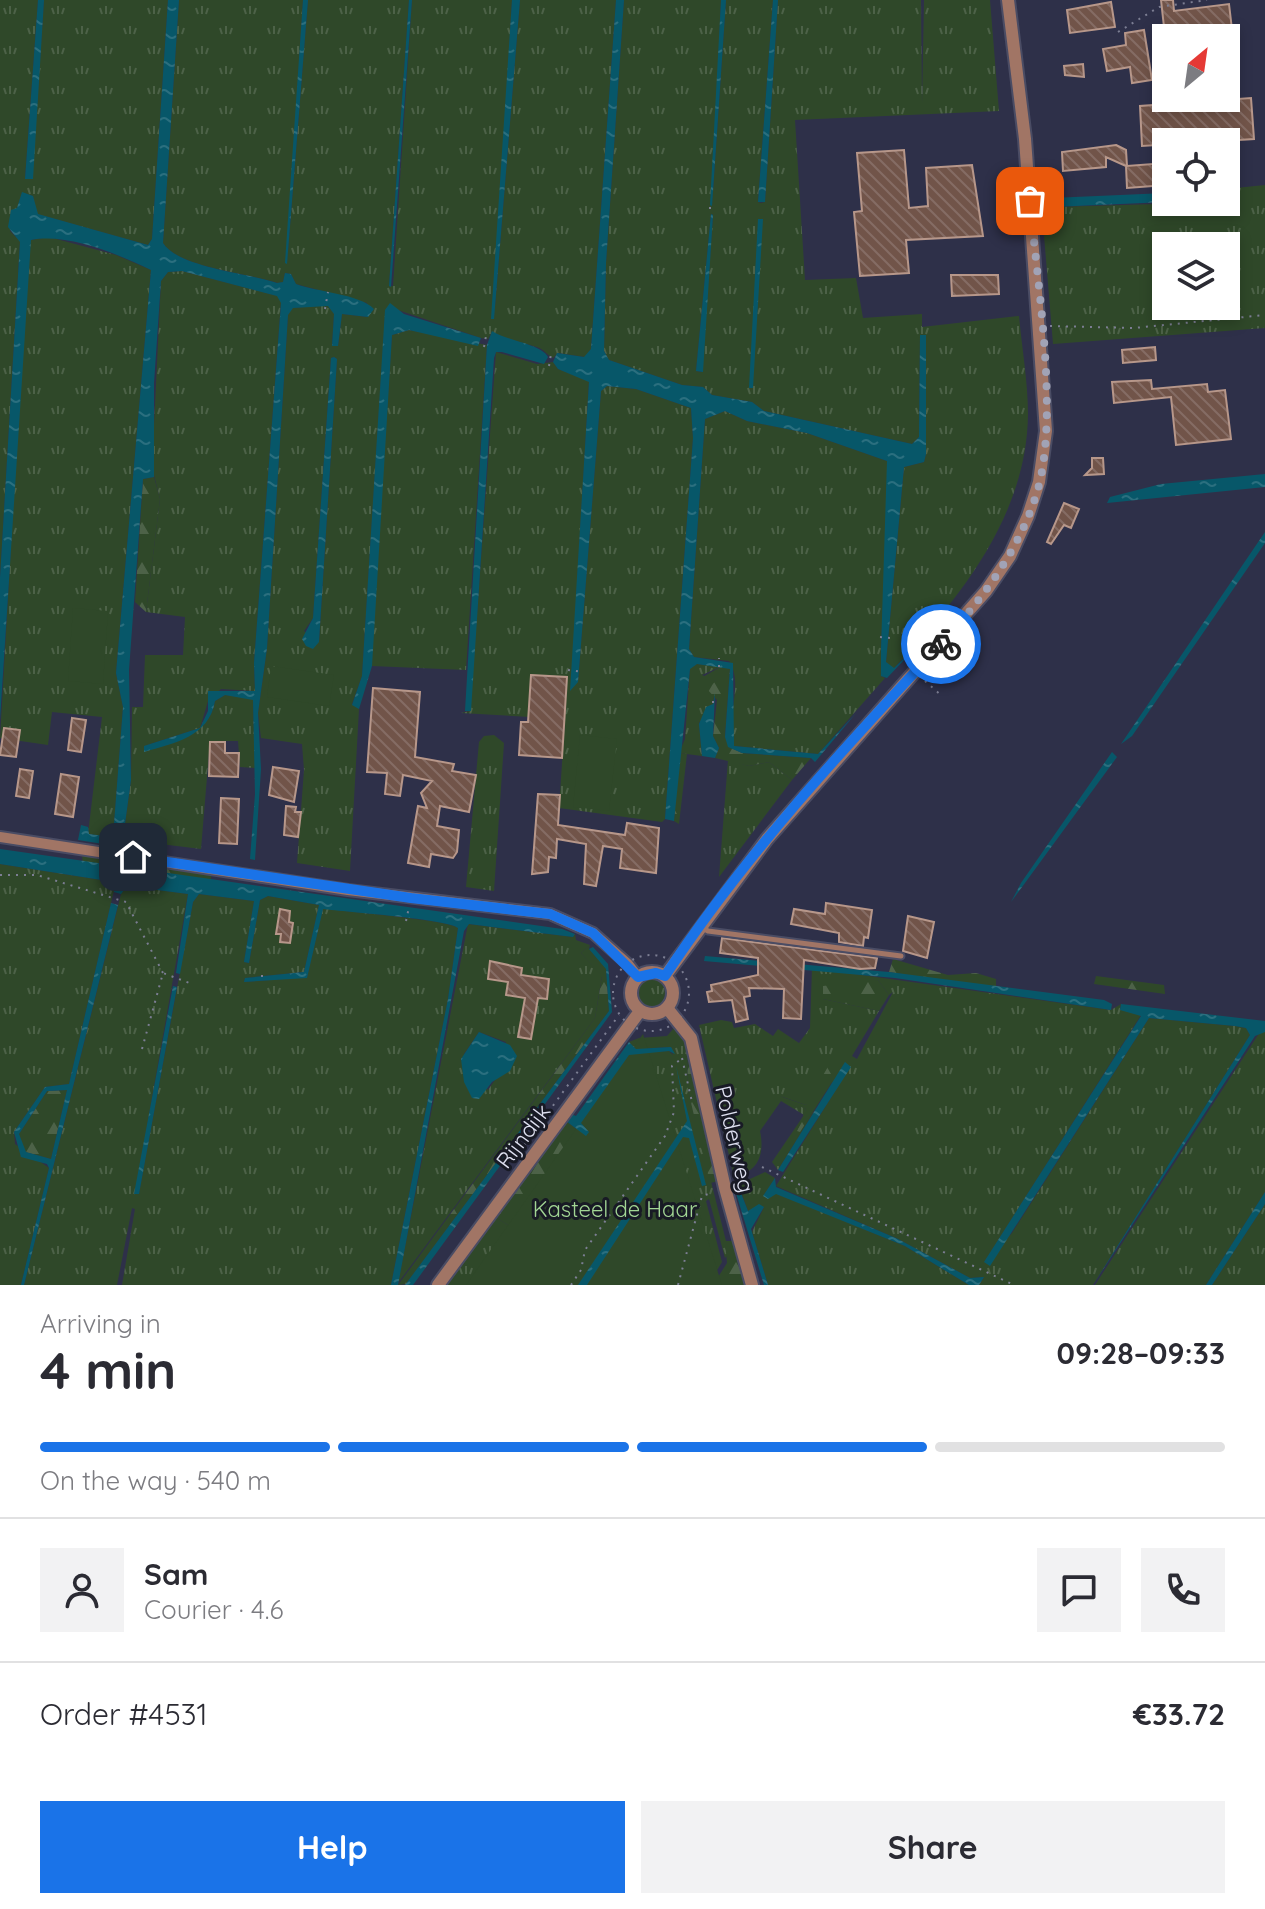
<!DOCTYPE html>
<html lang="en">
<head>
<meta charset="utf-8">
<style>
	:root { --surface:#fff; --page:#f2f2f3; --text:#2b2b33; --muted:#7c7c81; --line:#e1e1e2; --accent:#1a73e8 }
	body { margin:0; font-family:Quicksand,sans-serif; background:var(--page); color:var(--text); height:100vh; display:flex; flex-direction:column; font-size:30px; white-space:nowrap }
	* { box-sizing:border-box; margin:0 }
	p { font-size:26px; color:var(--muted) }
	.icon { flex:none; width:44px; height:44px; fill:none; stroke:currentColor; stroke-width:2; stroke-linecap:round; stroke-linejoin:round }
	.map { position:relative; height:1285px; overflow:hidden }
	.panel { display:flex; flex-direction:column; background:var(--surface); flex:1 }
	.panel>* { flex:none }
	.needle { width:52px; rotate:29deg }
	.controls { position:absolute; left:1152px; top:24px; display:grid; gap:16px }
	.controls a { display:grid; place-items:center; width:88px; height:88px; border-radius:0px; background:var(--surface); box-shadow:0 4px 12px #0003; font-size:40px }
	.pin { position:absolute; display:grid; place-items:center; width:68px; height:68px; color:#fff; margin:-34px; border-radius:16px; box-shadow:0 4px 12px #0006 }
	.courier { position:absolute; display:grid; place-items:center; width:80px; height:80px; margin:-40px; border:6px solid #1a73e8; border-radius:50%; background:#fff; color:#222; box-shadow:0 2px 10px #0007 }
	.headline em { font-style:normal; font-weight:800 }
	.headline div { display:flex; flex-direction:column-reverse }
	.headline { display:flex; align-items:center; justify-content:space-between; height:136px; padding:0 40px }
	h1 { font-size:52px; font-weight:800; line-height:60px }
	.bar { display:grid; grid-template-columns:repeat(4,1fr); gap:12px 8px; align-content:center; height:96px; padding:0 40px }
	.bar i { height:10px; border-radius:6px; background:var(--line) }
	.bar .selected { background:var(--accent) }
	.bar p { grid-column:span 4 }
	.line { display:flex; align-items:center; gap:20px; padding:0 40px; border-top:2px solid var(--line) }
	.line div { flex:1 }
	.round { display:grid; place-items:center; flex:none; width:84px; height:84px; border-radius:0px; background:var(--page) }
	.action { display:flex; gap:16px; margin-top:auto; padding:16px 40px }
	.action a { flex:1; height:92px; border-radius:0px; background:var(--accent); color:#fff; font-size:32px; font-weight:800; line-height:92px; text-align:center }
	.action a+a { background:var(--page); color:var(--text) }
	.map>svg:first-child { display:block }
	.grass { fill:url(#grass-tufts); fill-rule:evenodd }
	.forest { fill:url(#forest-firs) }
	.green { fill:#2f4829 }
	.water { fill:url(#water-ripples); fill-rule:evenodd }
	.building { fill:url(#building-back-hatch); stroke:#b7978a; stroke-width:2 }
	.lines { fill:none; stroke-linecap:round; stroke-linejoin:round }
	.service-casing { stroke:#4a4c64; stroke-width:9 }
	.minor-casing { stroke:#4a4c64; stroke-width:14 }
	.tertiary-casing { stroke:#4a4c64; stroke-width:16 }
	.path { stroke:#7c7e93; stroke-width:2; stroke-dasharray:2 6; stroke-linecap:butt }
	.service { stroke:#a17565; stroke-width:5 }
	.minor { stroke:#a17565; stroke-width:10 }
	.tertiary { stroke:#a17565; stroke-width:12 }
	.done { stroke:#a1a3b6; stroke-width:8; stroke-dasharray:0 14.4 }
	.route { stroke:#1a73e8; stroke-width:10 }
	.labels { text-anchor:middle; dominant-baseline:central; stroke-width:6; stroke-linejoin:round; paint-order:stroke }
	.street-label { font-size:22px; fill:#dfe1f1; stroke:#181a25 }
	.park-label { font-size:22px; fill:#a2d694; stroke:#181a25 }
</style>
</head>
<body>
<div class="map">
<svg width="1265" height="1285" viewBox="0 0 1265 1285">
	<defs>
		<pattern id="grass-tufts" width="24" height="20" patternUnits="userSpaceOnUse" patternTransform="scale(2)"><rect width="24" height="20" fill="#2f4829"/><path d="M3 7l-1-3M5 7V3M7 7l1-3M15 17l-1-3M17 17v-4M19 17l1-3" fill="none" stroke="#4d6248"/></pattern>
		<pattern id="forest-firs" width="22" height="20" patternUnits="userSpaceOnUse" patternTransform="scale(2)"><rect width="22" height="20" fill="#2f4829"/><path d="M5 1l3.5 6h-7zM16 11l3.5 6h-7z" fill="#4d6248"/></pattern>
		<pattern id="water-ripples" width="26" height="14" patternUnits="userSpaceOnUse" patternTransform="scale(2)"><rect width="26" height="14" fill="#075769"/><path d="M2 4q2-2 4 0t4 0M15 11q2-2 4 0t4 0" fill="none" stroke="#2b6f7f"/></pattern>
		<pattern id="building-back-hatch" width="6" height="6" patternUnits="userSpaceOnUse" patternTransform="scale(2)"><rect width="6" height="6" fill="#715449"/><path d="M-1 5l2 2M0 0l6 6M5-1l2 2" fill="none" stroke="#856c64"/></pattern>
	</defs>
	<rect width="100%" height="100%" fill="#2e3049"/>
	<!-- grass -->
	<path class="grass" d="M0 0H38L25 178 32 179 44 0H168L152 239 148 245 37 214 33 196 22 193 10 231 20 241 0 578Z
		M179 0H303L287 264 308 0H409L389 286H393L412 0H512L494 319 520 0H616L591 349 585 357 558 353 553 358C547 355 544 349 537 347 520 342 506 339 492 332L488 339 481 338 398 310 387 313 385 317 362 676 352 704 359 709 350 871 297 863 304 770 302 744 261 738 258 713 267 648 288 315 292 308 328 305 334 314 332 345 338 346 342 314 368 317 367 303 296 284 291 274 285 273 283 282 278 283C249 273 179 268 163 243ZM334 357 337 359 319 642 304 631 313 618 331 358Z
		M624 0H721L712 206 726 0H773L758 202 761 203 765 202 778 0H921L922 104 924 0H990L999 111 795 120 805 280 856 278 863 318 922 314V327L1019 316C1022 349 1028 382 1028 414 1027 516 960 598 893 669L886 662 904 467 924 462 926 454V335H920L919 437 912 444 764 411 752 402 712 395 703 387 682 385 609 360 604 351 606 263ZM711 214 713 215 702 372 696 371Z
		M1265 185V328L1053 344 1041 199 1052 198 1053 207 1226 202V189ZM1166 246H1226V306H1166Z
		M49 237 116 255 151 270 116 673 123 707 113 838 88 834 102 717 52 712 48 745 0 738 28 246 31 240Z
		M182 271 278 296 281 302 254 663 255 691 221 689 208 701 200 728 144 746C173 739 209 737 215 701L225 695 253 699 255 768 240 767 238 741H210L201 849 136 841 126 838 124 831 131 780 132 707H143L145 655H183L185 617 146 612 160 499 152 467 161 281 168 272Z
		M409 330 487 345 466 670 372 666 370 658 392 335Z
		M496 352 537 364 553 362 558 369 589 381 571 689 578 681 601 391 607 386 636 389 691 408 693 438 665 819 662 822 559 808 565 719 461 713 470 711Z
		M725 411 747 421 807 433 887 461 889 468 881 649V676L885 678 818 754 734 746C724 720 745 684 729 661L694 657 689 649 705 419Z
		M697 664 722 666 702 675 716 681 713 704 699 723 702 756 679 753 685 739 690 668Z
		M494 735 504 743 494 891 466 887 479 742 484 736Z
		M728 760 749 766 769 762 792 780 719 877Z
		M0 864 108 881 115 886 69 1084 45 1087 14 1132 15 1144 49 1168 21 1285H0Z
		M127 886 188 894 135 1194 139 1193 193 902 199 894 254 901 244 962 249 963 260 900 268 896 319 905 304 972 245 978 244 982 307 977 323 908C345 912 450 920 458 928L448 999 391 1285H122L135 1209 132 1208 117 1285H24L121 894Z
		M468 924 573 937 575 934 576 940 590 945 581 953 602 976 595 1018 398 1283ZM479 1032 506 1042 497 1077 488 1090 464 1054Z
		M812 968 1111 1010 1121 1004 1120 1009 1141 1015 985 1261 1012 1233 1149 1018 1235 1026 1246 1028 1250 1035 1093 1285H979L984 1277 970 1278 898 1239 776 1186 850 1067 806 1105 780 1096 806 1109 799 1132 817 1107 778 1170 772 1162 804 1115 781 1101 760 1131C765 1155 758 1172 734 1177L699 1025 721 1020 732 1022 734 1028 755 1024 773 1036 778 1029 799 1043 810 1028ZM878 980 889 995 893 992 857 1059 852 1056 879 1011 823 999Z
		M637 993a14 14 0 1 1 28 0a14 14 0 1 1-28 0Z
		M674 1028 687 1045 688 1090 729 1253 725 1258 709 1199 706 1201 722 1262 708 1285H445L495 1217 513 1228 634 1052 669 1051 673 1055 671 1047 635 1049 629 1042 639 1038 667 1036Z
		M1260 1032H1265V1192L1206 1285H1095Z
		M765 1172 775 1178 764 1195 776 1193 905 1246 969 1285H768L752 1232 764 1207 748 1211 740 1189 735 1190 737 1185Z
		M1265 1204V1285H1212Z"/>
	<!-- forest -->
	<path class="forest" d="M154 477 160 499 146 612 135 602 143 479Z
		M722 666 730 669 725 736 729 747 742 753 811 758 792 780 769 762 749 766 715 758 719 748 713 736 717 700 707 689 716 681 701 678Z
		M679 753 687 754 679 824 674 821Z
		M82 856 212 873 210 882 83 863Z
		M590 945 589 949 606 968 609 1011 406 1284 398 1285 595 1018 602 977 581 953Z
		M893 959 948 975 976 973 996 979V988L889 972Z
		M1096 976 1164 985 1165 994 1094 984Z
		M878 980 889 995 879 1011 823 999V986Z
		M687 1045 719 1181 710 1183 688 1090Z
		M833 1058 845 1062 800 1132 797 1131 806 1109 785 1100 774 1101 779 1096 806 1105Z
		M67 1090 51 1159 25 1152 19 1134 47 1091Z
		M566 1121 586 1136 513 1228 495 1217Z
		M725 1241H735L749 1285H713L727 1263Z"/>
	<!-- green -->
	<path class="green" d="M73 608 108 611 103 684 68 681Z
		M271 666 334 675 329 706 267 697Z
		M580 735 617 739 609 811 573 807Z
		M643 1034 722 1285H466Z"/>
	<!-- water -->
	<path class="water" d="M38 0H44L33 179H25Z
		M168 0H179L163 243C179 268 249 273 277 283L283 282 285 273 291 274 296 284C317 292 360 294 374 309L368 317 342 314 338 346H332L334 314 328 306 293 308 288 315 267 648 258 713 261 769 255 860 250 859 255 794 253 700 225 695 215 701C209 737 174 743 144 752V746L200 728 208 711V691H255L254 663 281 303 277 296 182 271 168 272 161 281 154 383V477L143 479 129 670 131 780 124 831 126 838 136 841 135 849 78 840 81 825 88 827 89 834 113 837 123 707 116 673 151 270C118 254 68 233 31 240L0 720V578L20 242 8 227 11 210 17 208 22 192 33 196 38 214 148 245 152 239Z
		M303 0H308L287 264 285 263Z
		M409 0H412L391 287 389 286Z
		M512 0H520L494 319H491Z
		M616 0H624L606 263 604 351 609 360 682 385 703 387 712 395 752 402 764 411 912 444 919 437 920 335H926V454L924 462 904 467 886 662 894 668 920 643 887 678 881 676V649L887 461 807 433 747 421 725 411 705 419 689 649 694 657 733 663 734 746 818 754 856 713 815 762 811 758 742 753 728 747 725 737 730 669 697 664 690 669 674 821 665 819 693 438 691 408 636 389 607 386 601 391 578 682 570 691 589 382 558 369 553 362 557 353 584 357 591 349Z
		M721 0H726L712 206 710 205Z
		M773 0H778L765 202H758Z
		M1166 193V202L1052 207V198Z
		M711 214 713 215 703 372 696 371Z
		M758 219H763L753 388H749Z
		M390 303 404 314 481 338 478 346 409 330 392 335 372 666 359 709 352 705 362 676 385 310Z
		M492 331C507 341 541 344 548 357L544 364 502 352H496L494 358 471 711H465L487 345Z
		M334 357 337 359 319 642 313 649 306 646 302 639 313 618 331 358Z
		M1265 474V487L1107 503 1110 497 1161 484Z
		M1265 532V543L1132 736 1121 744Z
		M715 693 713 736 719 748 715 758 702 756 699 724 706 707 713 704Z
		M1112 752 1117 757 1011 902 1021 883Z
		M0 849 562 929 575 934 573 937 469 924 464 931 398 1285H391L448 999 458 928C448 919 346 912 323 909L307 978 244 982 245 978 304 972 319 905 268 896 260 900 249 963 244 962 254 901 199 894 193 902 180 974 176 973 188 894 127 886 121 894 114 892 115 886 108 881 0 864Z
		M111 903 118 905 24 1285H21L49 1168 47 1164 21 1157 14 1132 45 1087 69 1084ZM67 1090 51 1159 26 1152 19 1134 47 1091Z
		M593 947 608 964 612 1012 413 1285H405L609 1011 606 969 589 949Z
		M705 956 889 972 1104 1000 1112 1004 1111 1010 895 978 704 961Z
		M173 986 177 987 139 1194H134Z
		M1121 1004 1265 1021V1032L1255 1036 1093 1285 1250 1035 1246 1028 1235 1026 1149 1018 990 1266 984 1262 1141 1016 1120 1010Z
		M479 1032 510 1045 517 1056 510 1071 492 1082 479 1099 472 1098 464 1082 461 1059Z
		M629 1042 636 1049 671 1047 675 1054 669 1051 629 1055 581 1123 589 1132 586 1136 566 1121 571 1114 576 1116Z
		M845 1062 851 1067 783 1172 778 1170Z
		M676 1066 706 1185 702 1186 689 1138 683 1137 587 1285H578L687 1121Z
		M775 1178 776 1187 898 1239 970 1278 984 1277 979 1285H969L905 1246 776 1194 768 1199 763 1196Z
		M739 1188 748 1211 759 1204 764 1207 751 1229 768 1285H764L735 1190Z
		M1265 1192V1204L1212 1285H1206Z"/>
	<!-- building -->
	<path class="building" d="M1161 0H1173L1174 11 1229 4 1233 38 1165 36Z
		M1111 2 1115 27 1070 33 1067 10Z
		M1144 30 1152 80 1132 83 1130 67 1107 71 1103 49 1126 45 1125 33Z
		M1083 64 1084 77 1065 75 1064 66Z
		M1251 98 1254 139 1142 146 1140 106Z
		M1116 145 1126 150 1127 166 1166 163V185L1127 188 1126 166 1106 157V167L1063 171 1062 152Z
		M904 150 909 208 928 206 926 168 972 165 983 236 906 240 909 273 860 276 854 212 862 211 857 153Z
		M951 275H998L999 294 952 296Z
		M1155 347 1156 360 1123 363 1122 350Z
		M1151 380 1152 389 1207 384 1208 392 1225 390 1231 439 1176 445 1171 397 1114 403 1112 382Z
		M1092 458H1103L1104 474 1085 475 1092 468Z
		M1064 503 1079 509 1071 528 1064 525 1051 544 1047 542Z
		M531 675 567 677 562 758 519 755 521 722H528Z
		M373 688 420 692 415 757 454 764 452 771 476 775 469 812 440 806 437 826 459 830 457 852 453 858 431 854 429 867 408 863 418 806 427 808 421 793 432 781 403 775 400 796 385 794 387 773 367 772Z
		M72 718 86 720 81 752 68 750Z
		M4 728 20 730 16 757 0 755Z
		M210 742H225V753H239L238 777 209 776Z
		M273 767 299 771 294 802 269 795Z
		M20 769 33 771 29 798 16 796Z
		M61 774 79 777 73 817 55 814Z
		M538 794 560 795 558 825 625 835 627 823 659 828 656 873 620 868 622 849 603 846 596 886 584 884 586 844 557 839 556 858 549 857 548 872 532 874Z
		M221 798 239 799 237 844 219 843Z
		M286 806 296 807 295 812H301L298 837 284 835Z
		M826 903 872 910 868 938 864 937 863 946 839 942V933L791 924 794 909 825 914Z
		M280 909 290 911 289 922 293 923 290 943 280 942 281 934H276Z
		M908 916 934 922 927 958 903 951Z
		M722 938 877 958 875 968 860 969 804 960 801 1019 783 1018 784 989 749 988 750 996 744 997 748 1019 736 1022 732 1000 709 1002 707 992 712 991 711 985 758 975V958L720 953Z
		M490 961 522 968 521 975 549 979 547 999 538 998 531 1039 518 1037 525 998 506 995 508 982 488 979Z"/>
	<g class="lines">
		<!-- service casing -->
		<g class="service-casing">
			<path id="service" d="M701 927 708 931 901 956"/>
		</g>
		<!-- minor casing -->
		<g class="minor-casing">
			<path id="minor" d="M0 837 348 890 550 914 593 933 628 964 638 977"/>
		</g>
		<!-- tertiary casing -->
		<g class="tertiary-casing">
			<path id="tertiary" d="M631 993a21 21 0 1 1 42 0a21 21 0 1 1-42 0Z
				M665 976 767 839 986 591 1010 556 1028 516 1039 482 1046 431 1025 139 1008 0
				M667 1008 691 1038 725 1188 752 1285
				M438 1285 640 1011"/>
		</g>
		<!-- path -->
		<path class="path" d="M1118 32 1159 7 1207 0
			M709 208H717
			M325 309 328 292
			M1050 326 1134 328 1265 315
			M484 347 486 336
			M549 366 551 354
			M880 637 891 638
			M719 667V658
			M568 670 583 672
			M925 681 942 696
			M712 702H718
			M0 875H37L126 902 163 973
			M406 921 409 907
			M613 993a38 38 0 1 1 76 0a38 38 0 1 1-76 0Z
			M262 975V983
			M142 1049 163 973 192 984
			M682 1058 692 1102
			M520 1151 619 1015
			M762 1167 1014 1285
			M571 1285 581 1270 585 1250 665 1136 674 1112 672 1066 681 1059
			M678 1285 702 1196 712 1193"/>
		<!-- service -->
		<use href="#service" class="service"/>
		<!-- minor -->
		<use href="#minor" class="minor"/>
		<!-- tertiary -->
		<use href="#tertiary" class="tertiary"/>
	</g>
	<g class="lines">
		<!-- done -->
		<path class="done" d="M941 644C983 598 1020 550 1038 489 1059 412 1037 283 1030 201"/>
		<!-- route -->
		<path class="route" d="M133 857 411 898 550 914 593 933 638 977 656 973 665 976C744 856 843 749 941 644"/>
	</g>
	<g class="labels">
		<!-- street labels -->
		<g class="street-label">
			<text transform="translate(523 1136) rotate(-53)">Rijndijk</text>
			<text transform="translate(735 1139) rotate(77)">Polderweg</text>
		</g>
		<!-- park labels -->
		<g class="park-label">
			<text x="615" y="1209">Kasteel de Haar</text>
		</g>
	</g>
</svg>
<div class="controls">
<a><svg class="needle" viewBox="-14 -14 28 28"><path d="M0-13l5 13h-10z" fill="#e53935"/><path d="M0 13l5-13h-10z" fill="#7c7c81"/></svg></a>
<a><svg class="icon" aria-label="locate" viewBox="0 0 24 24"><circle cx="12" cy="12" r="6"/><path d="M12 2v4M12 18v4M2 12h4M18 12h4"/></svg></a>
<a><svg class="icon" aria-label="layers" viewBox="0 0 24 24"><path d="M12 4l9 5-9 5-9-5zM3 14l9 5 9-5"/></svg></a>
</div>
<div class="pin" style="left:1030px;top:201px;background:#ea580c"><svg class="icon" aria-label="bag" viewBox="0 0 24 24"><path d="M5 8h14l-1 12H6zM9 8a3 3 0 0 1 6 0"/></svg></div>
<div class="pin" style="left:133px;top:857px;background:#1f2937"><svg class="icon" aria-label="home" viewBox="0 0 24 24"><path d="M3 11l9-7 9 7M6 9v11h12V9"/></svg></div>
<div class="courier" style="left:941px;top:644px"><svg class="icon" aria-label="bike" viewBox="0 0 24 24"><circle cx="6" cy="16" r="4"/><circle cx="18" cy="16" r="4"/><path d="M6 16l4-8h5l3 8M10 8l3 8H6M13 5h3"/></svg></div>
</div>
<section class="panel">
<div class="headline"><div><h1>4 min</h1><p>Arriving in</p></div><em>09:28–09:33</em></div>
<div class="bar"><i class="selected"></i><i class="selected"></i><i class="selected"></i><i></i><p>On the way · 540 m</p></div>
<div class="line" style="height:144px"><a class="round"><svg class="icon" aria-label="person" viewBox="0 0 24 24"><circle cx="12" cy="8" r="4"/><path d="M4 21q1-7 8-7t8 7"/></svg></a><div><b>Sam</b><p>Courier · 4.6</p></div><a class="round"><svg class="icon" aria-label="chat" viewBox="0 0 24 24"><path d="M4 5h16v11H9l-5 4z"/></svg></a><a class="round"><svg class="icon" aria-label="phone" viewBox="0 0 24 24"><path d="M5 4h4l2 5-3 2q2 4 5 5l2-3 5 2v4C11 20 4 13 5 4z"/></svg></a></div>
<div class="line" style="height:104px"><div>Order #4531</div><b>€33.72</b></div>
<div class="action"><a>Help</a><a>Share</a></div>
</section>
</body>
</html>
